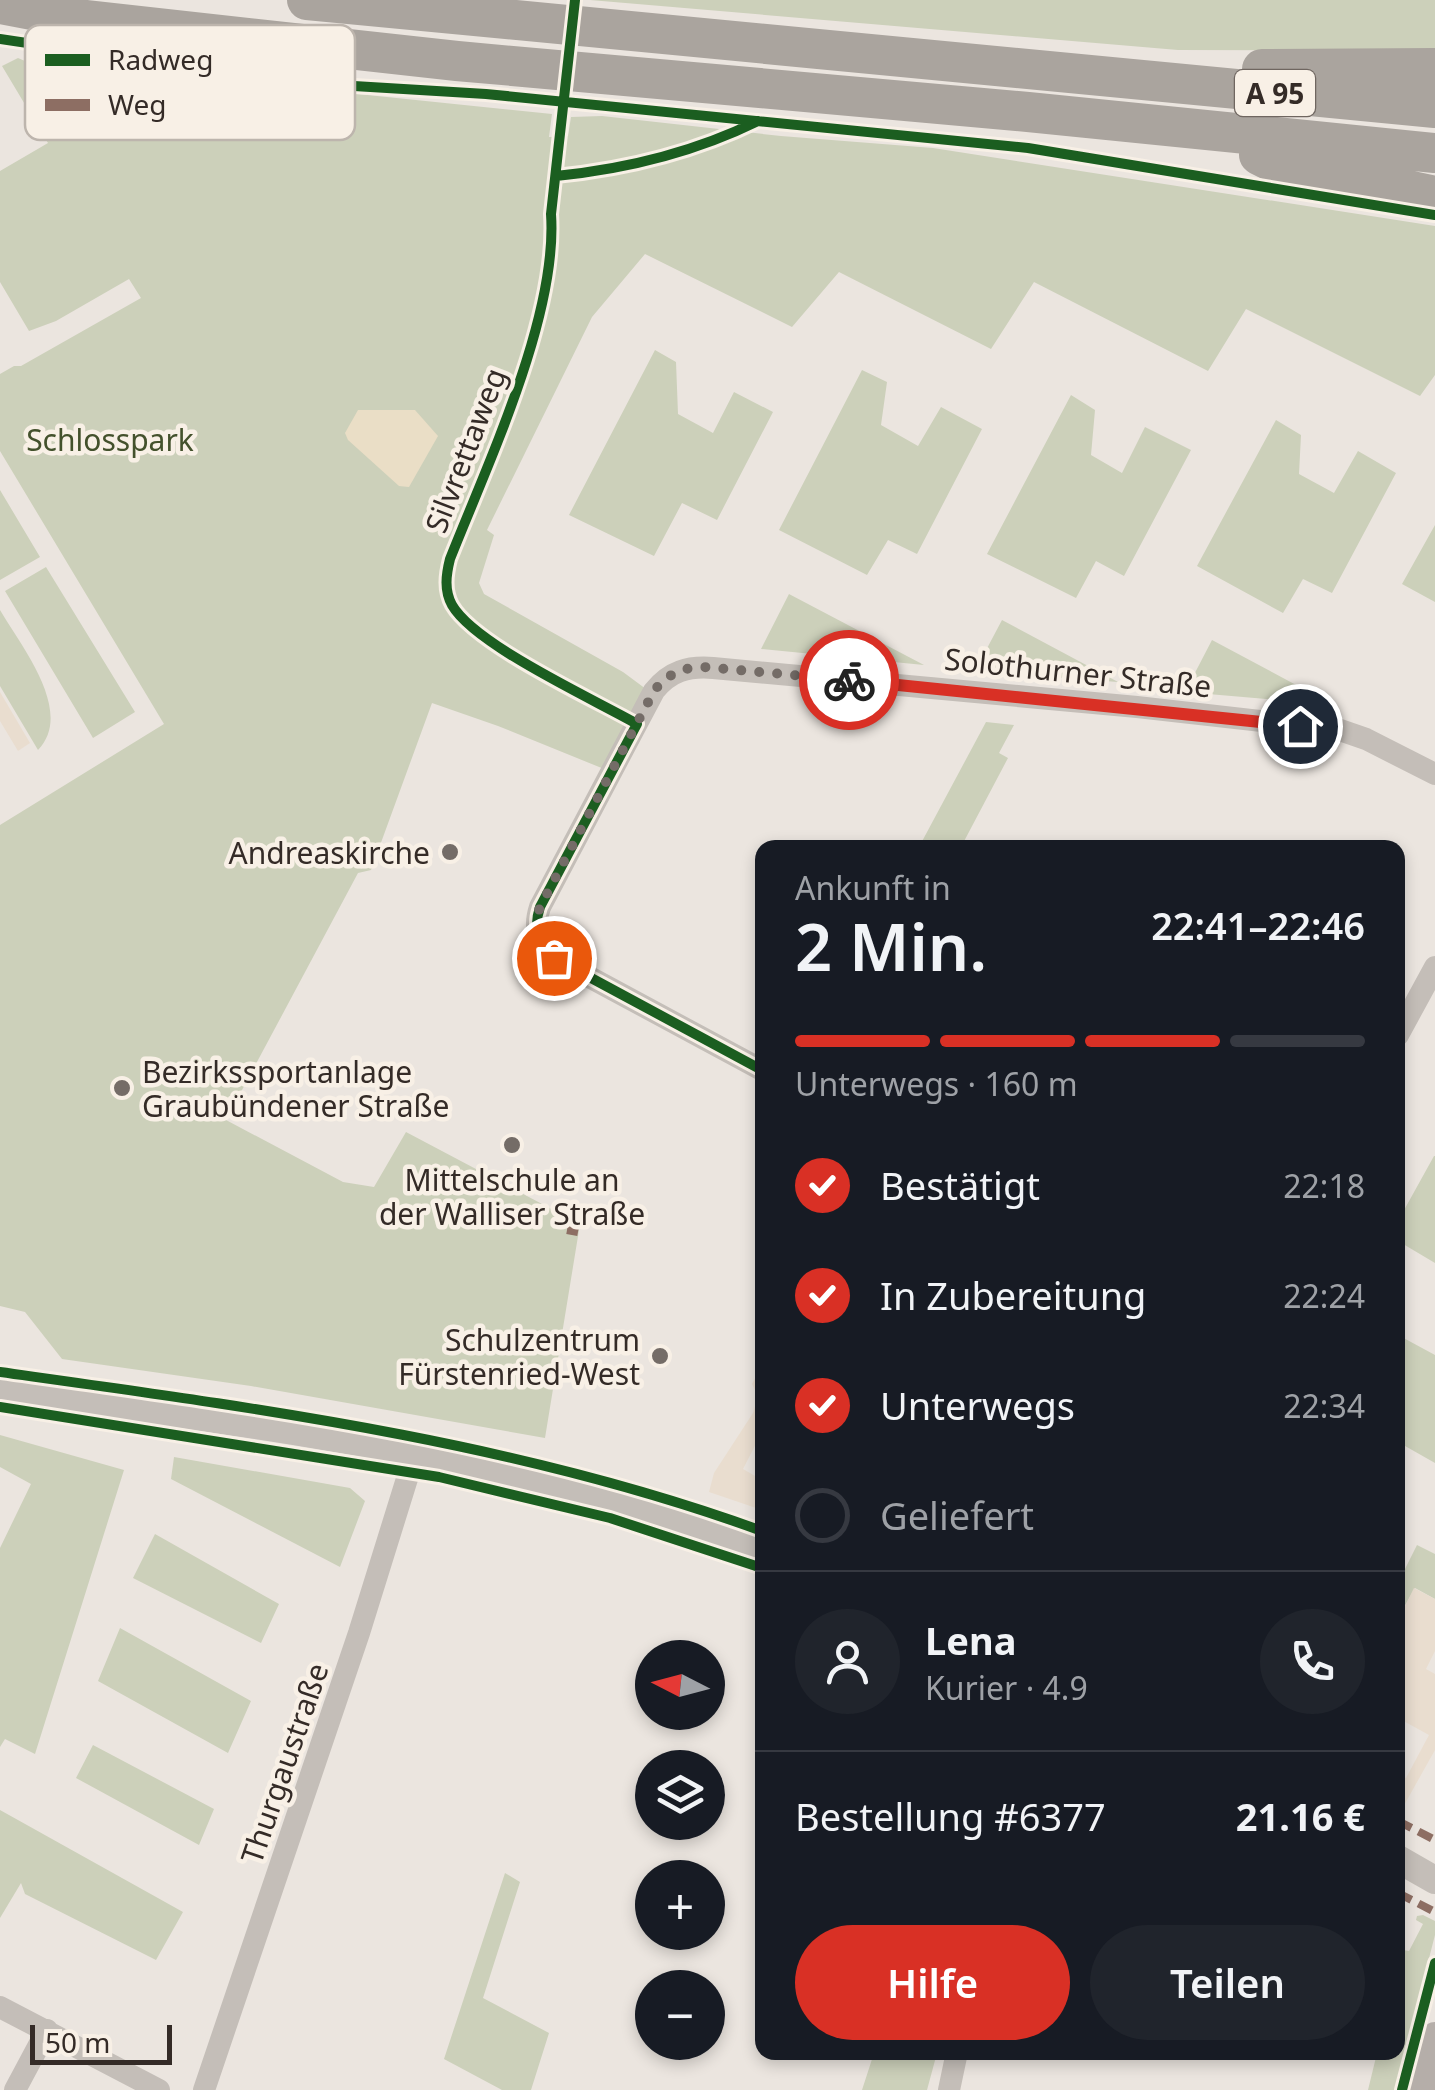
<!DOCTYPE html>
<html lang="de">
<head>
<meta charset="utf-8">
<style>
	:root { --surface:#171b24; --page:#20242c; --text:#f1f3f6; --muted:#9ea1a6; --line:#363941; --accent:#d93025 }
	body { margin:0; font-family:"Noto Sans",sans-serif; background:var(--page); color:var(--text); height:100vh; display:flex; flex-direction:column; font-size:38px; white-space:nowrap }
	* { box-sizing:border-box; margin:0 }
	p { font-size:32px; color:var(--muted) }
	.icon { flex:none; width:55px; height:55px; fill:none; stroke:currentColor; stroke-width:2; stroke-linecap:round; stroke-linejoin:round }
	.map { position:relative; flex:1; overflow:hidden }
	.sheet { position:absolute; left:755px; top:840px; width:650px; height:1220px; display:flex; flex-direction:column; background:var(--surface); border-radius:20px; box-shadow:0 5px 15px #0003 }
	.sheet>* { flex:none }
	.needle { width:65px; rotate:276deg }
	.buttons { position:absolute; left:635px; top:1640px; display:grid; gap:20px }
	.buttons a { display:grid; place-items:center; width:90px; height:90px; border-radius:50%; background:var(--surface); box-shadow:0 5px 15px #0003; font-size:50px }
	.scale { position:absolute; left:30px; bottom:25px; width:142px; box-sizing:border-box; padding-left:10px; border:5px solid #342b27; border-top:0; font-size:28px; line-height:35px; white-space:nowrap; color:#342b27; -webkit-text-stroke:8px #f8f0e6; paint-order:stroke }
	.pin { position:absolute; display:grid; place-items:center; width:85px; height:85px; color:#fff; margin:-42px; border:5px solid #fff; border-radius:50%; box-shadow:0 2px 10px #0007 }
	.courier { position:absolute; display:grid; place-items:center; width:100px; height:100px; margin:-50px; border:8px solid #d93025; border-radius:50%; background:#fff; color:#222; box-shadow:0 2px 12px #0007 }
	.overview em { font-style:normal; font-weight:600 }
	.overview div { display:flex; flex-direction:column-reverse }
	.overview { display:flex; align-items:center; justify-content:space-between; height:170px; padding:0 40px }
	h1 { font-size:65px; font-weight:600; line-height:75px }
	.bar { display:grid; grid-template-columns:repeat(4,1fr); gap:15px 10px; align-content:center; height:120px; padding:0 40px }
	.bar i { height:12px; border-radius:8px; background:var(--line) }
	.bar .active { background:var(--accent) }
	.bar p { grid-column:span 4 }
	.line { display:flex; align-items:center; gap:25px; padding:0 40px; border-top:2px solid var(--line) }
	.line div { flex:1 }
	.round { display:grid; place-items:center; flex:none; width:105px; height:105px; border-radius:52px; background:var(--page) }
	ol { padding:0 40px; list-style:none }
	li { display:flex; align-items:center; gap:30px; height:110px }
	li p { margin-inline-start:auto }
	li .icon { padding:10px; border-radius:50%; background:var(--accent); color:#fff; stroke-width:4 }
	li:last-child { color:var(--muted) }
	li i { width:55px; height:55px; border:5px solid var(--line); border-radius:50% }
	.action { display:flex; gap:20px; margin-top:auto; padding:20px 40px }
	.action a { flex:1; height:115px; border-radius:60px; background:var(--accent); color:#fff; font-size:40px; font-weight:600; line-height:115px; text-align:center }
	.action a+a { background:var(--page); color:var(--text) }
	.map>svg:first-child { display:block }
	.green { fill:#ccd0ba }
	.sand { fill:#eadec6 }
	.plaza { fill:#e9ddcf }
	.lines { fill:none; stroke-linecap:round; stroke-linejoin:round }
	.minor { stroke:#c4beb8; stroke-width:22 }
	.tertiary { stroke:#c4beb8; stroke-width:28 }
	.secondary { stroke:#b5aea9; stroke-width:32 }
	.motorway { stroke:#aaa49e; stroke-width:40 }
	.quiet { stroke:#8d6e63; stroke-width:8; stroke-dasharray:15 8; stroke-linecap:butt }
	.cycleway-casing { stroke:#f8f0e6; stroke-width:16 }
	.cycleway { stroke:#1b5e20; stroke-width:10 }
	.done { stroke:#746c67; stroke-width:10; stroke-dasharray:0 18 }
	.route { stroke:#d93025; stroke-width:12 }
	.poi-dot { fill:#746c67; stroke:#f8f0e6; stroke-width:4 }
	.labels { text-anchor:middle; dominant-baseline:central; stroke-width:9; stroke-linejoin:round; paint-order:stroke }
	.shield { fill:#f8f0e6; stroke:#6f6660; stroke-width:2.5 }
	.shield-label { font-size:28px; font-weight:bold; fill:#342b27 }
	.park-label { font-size:30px; fill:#43512c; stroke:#f8f0e6 }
	.street-label { font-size:30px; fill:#342b27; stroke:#f8f0e6 }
	.poi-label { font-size:30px; fill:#342b27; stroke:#f8f0e6; text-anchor:end }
	.key { fill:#f8f0e6; stroke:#bdb5ad; stroke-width:2.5 }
	.key-label { font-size:28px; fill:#342b27 }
</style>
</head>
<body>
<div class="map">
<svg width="1435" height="2090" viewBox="0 0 1435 2090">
	<rect width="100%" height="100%" fill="#ebe5df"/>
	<!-- green -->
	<path class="green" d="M590 0H1435V51L1178 50Z
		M18 58 62 77 67 64 552 114 549 137 568 136 571 117 602 116 781 136 933 148 1435 226V375L1420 396 1246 309 1208 371 1034 282 991 349 839 272 792 327 645 254 592 317 487 530 494 535 479 583 484 594 623 672 650 692 609 771 498 726 432 703 371 870 358 873 226 1120 343 1182 374 1187 406 1132 580 1224 545 1438 251 1386 62 1359 25 1312 0 1306V825L164 724 0 451V374L14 366H21L141 298 129 279 56 321 29 331 0 282V171L48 143 2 66Z
		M655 350 676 362 678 414 713 433 734 392 773 412 717 520 682 503 654 556 569 515Z
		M862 370 887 382 881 425 918 446 941 407 982 429 917 554 888 540 867 575 779 530Z
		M1071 395 1095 410 1091 455 1122 473 1145 427 1191 450 1124 576 1096 561 1076 598 987 554Z
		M1276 420 1301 435 1299 474 1334 493 1358 451 1396 473 1332 593 1303 579 1283 613 1197 566Z
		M0 490 40 557 0 580Z
		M1435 525V602L1402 584Z
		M46 567 135 712 93 738 5 591Z
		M789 594 924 665 761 649Z
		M0 610C21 646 75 712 38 750L0 686Z
		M1002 620 1118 682 975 671Z
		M1212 640 1326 701 1324 704 1185 692Z
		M986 722 1014 725 999 753 1008 758 961 847H919Z
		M1434 1156H1435V1263L1398 1241V1221Z
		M1398 1335 1435 1355V1463L1398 1442Z
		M0 1435 124 1470 35 1754 5 1739 0 1747V1548L31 1484 0 1467Z
		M174 1457 350 1488 365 1501 340 1567 171 1479Z
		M155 1534 279 1604 261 1643 133 1578Z
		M1417 1545 1435 1554V1599L1415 1588 1403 1609 1398 1606V1583Z
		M120 1628 251 1701 228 1753 98 1681Z
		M93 1745 214 1809 199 1845 76 1778Z
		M0 1810 183 1912 156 1960 25 1894 21 1883 0 1918Z
		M505 1873 520 1882 483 1998 549 2033 531 2090H502L444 2059Z
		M1423 1915 1435 1921V1935L1395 2090H1368L1377 2053 1398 2052V1971L1403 1950 1409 1951 1423 1924 1416 1920 1417 1916Z
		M874 2053H937L927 2090H862Z"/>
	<!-- sand -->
	<path class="sand" d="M358 410H415L438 436 409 487 399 486 348 440 345 433Z"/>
	<!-- plaza -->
	<path class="plaza" d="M0 692 30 743 18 751 0 721Z
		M762 1365V1432L743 1469 762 1480V1510L709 1492 714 1473 753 1413 758 1396 752 1384Z
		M1414 1588 1435 1599V1651L1426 1669 1435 1674V1750L1398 1816V1774L1406 1778 1429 1735 1398 1718V1606L1404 1608Z"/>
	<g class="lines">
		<!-- minor -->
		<path class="minor" d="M1398 1035 1435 967
			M762 1070 554 958C538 944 533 928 540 907L654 691C670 671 688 666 713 668L1137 707 1340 730 1366 739 1435 774
			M0 2007 159 2090
			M15 2090 47 2030
			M204 2090 359 1633 415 1453
			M949 2090 957 2052"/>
		<!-- tertiary -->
		<path class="tertiary" d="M0 1389C147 1410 296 1427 442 1459 551 1482 657 1514 762 1549
			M1398 1859 1435 1880"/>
		<!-- secondary -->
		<path class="secondary" d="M1421 2090 1435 2038"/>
		<!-- motorway -->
		<path class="motorway" d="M307 0 1435 108
			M0 4 85 20 457 61 1028 112 1435 153
			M1262 69 1435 68
			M1259 155 1271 161 1435 196"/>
		<!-- quiet -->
		<path class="quiet" d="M567 1230 578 1232
			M1398 1821 1435 1840
			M1398 1893 1435 1912"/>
		<!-- cycleway casing -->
		<g class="cycleway-casing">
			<path id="cycleway" d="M575 0 551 214C558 315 488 463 450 559 446 575 444 590 452 605 475 645 593 699 637 724L540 907C533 928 538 944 554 958L762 1070
				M0 39 288 82 486 94 1028 148 1435 215
				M556 176C626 169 695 152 758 121
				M0 1372C257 1408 518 1442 762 1531
				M0 1407 439 1477 610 1518 762 1568
				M1402 2090 1435 1963"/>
		</g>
		<!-- cycleway -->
		<use href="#cycleway" class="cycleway"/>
	</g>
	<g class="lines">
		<!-- done -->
		<path class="done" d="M554 958C538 944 533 928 540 907L654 691C667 674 683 667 704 667L849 680"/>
		<!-- route -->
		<path class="route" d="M849 680 1300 726"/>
	</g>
	<!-- markers -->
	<g class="poi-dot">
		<circle cx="450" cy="852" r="10"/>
		<circle cx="122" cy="1088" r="10"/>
		<circle cx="512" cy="1145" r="10"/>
		<circle cx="660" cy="1356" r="10"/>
	</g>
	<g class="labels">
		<!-- shield labels -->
		<rect class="shield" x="1235" y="70" width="80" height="46" rx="8"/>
		<g class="shield-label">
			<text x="1275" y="93">A 95</text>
		</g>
		<!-- park labels -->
		<g class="park-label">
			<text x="110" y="439">Schlosspark</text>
		</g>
		<!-- street labels -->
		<g class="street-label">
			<text transform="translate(465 450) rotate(-69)">Silvrettaweg</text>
			<text transform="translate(1078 672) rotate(6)">Solothurner Straße</text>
			<text transform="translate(284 1763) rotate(-71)">Thurgaustraße</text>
		</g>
		<!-- poi labels -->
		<g class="poi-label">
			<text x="430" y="852">Andreaskirche</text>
			<text x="142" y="1071" text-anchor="start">Bezirkssportanlage<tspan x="142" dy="34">Graubündener Straße</tspan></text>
			<text x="512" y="1179" text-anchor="middle">Mittelschule an<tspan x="512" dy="34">der Walliser Straße</tspan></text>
			<text x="640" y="1339">Schulzentrum<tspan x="640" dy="34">Fürstenried-West</tspan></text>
		</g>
	</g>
	<!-- legend -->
	<rect x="25" y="25" width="330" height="115" rx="15" class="key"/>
	<rect x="45" y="54" width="45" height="12" fill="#1b5e20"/>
	<rect x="45" y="99" width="45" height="12" fill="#8d6e63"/>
	<g class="key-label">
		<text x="108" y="70">Radweg</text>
		<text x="108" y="115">Weg</text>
	</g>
</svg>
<div class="buttons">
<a><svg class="needle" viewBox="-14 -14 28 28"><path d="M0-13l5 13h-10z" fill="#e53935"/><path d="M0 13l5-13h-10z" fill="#9ea1a6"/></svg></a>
<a><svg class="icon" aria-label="layers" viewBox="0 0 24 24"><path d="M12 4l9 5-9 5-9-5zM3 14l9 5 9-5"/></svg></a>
<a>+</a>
<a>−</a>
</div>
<div class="scale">50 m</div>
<div class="pin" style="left:554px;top:958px;background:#ea580c"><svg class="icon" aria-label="bag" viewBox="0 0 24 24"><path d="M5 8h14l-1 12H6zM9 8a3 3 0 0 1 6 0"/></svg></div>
<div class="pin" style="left:1300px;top:726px;background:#1f2937"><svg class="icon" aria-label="home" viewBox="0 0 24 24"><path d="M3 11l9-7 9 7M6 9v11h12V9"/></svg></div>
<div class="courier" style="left:849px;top:680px"><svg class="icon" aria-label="bike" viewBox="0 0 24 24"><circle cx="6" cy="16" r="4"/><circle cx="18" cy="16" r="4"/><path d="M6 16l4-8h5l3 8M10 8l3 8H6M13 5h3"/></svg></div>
<section class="sheet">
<div class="overview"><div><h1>2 Min.</h1><p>Ankunft in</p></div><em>22:41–22:46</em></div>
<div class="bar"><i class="active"></i><i class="active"></i><i class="active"></i><i></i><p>Unterwegs · 160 m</p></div>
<ol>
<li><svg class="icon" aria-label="check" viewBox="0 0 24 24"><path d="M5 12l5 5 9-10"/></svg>Bestätigt<p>22:18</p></li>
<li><svg class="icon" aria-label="check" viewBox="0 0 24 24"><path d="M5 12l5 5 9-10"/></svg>In Zubereitung<p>22:24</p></li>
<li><svg class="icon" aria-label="check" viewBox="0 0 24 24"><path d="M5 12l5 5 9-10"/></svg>Unterwegs<p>22:34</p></li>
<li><i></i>Geliefert</li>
</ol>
<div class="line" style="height:180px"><a class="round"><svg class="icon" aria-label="person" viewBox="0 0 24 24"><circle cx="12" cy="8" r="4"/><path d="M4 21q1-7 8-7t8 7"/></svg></a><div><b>Lena</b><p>Kurier · 4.9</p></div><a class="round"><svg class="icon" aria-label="phone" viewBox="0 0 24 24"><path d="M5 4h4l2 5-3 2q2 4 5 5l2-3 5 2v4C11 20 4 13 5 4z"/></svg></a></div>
<div class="line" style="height:130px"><div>Bestellung #6377</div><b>21.16 €</b></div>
<div class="action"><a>Hilfe</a><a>Teilen</a></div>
</section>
</div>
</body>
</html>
